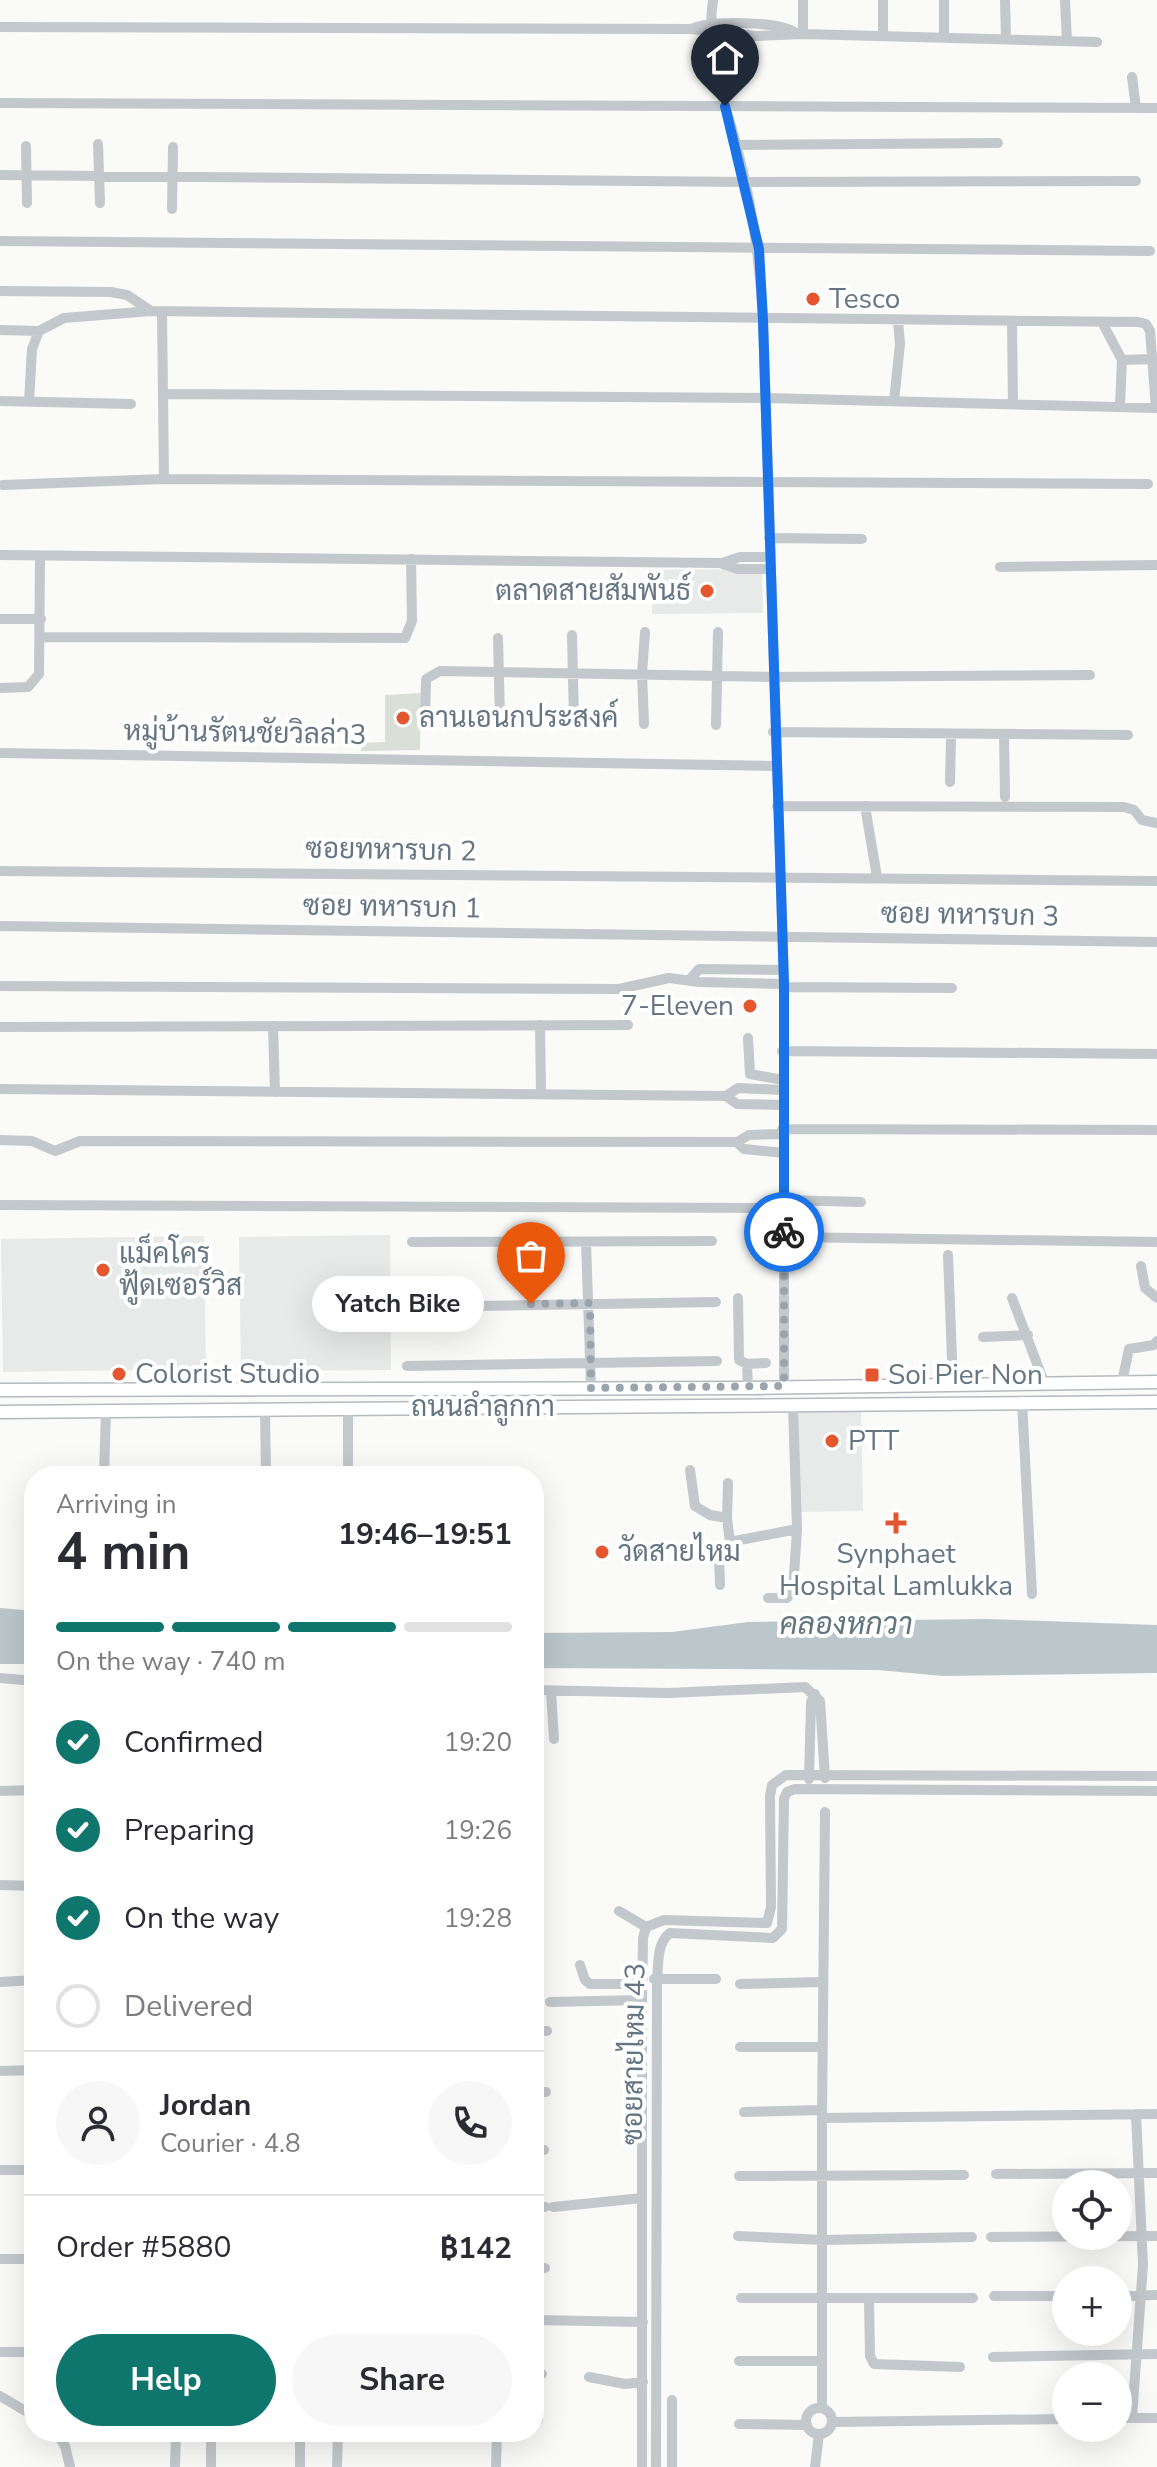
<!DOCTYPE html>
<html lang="en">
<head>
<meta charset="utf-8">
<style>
	:root { --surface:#fff; --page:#f7f7f7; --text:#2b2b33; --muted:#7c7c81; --line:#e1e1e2; --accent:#0f766e }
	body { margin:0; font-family:"Nunito Sans",Sarabun,sans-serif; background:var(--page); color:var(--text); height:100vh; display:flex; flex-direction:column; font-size:30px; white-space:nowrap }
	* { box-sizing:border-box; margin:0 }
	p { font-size:26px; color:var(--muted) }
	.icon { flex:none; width:44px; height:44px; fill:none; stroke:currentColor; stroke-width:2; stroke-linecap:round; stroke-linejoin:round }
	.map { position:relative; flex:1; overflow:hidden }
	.panel { position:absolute; left:24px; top:1466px; width:520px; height:976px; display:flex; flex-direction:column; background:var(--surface); border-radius:32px; box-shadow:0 8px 32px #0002 }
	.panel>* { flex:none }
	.controls { position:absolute; left:1052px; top:2170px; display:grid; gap:16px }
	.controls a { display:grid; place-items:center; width:80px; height:80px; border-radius:50%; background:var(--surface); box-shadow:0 8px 32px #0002; font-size:40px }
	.pin { position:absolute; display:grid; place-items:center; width:68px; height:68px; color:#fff; margin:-82px -34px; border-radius:50% 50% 50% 0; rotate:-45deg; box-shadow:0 0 8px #0007 }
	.pin .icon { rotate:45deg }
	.courier { position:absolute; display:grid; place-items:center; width:80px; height:80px; margin:-40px; border:6px solid #1a73e8; border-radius:50%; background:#fff; color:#222; box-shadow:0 2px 10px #0007 }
	.bubble { position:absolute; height:56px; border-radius:28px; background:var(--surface); box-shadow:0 8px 32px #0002; font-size:26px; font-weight:700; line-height:56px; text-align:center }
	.overview em { font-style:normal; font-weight:700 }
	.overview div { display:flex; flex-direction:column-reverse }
	.overview { display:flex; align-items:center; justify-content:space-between; height:136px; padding:0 32px }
	h1 { font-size:52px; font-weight:700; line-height:60px }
	.bar { display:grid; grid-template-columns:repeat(4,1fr); gap:12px 8px; align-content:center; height:96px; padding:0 32px }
	.bar i { height:10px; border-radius:6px; background:var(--line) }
	.bar .on { background:var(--accent) }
	.bar p { grid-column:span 4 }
	.line { display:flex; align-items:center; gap:20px; padding:0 32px; border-top:2px solid var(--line) }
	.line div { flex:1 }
	.round { display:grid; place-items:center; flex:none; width:84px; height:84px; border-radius:42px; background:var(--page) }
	ol { padding:0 32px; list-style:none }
	li { display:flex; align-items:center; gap:24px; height:88px }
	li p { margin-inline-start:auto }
	li .icon { padding:8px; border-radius:50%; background:var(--accent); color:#fff; stroke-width:4 }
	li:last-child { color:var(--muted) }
	li i { width:44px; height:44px; border:4px solid var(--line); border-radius:50% }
	.action { display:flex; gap:16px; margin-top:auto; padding:16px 32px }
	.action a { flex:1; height:92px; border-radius:48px; background:var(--accent); color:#fff; font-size:32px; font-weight:700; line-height:92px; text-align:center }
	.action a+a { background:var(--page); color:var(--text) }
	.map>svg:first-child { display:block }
	.built { fill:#e8e9e9 }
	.green { fill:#dadfd7 }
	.water { fill:#bbc7cb }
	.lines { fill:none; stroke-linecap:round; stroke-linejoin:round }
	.major-casing { stroke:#b5babe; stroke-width:15 }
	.minor { stroke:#c3c8cc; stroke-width:10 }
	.major { stroke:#fff; stroke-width:12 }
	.done { stroke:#99a4ac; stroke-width:8; stroke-dasharray:0 14.4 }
	.route { stroke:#1a73e8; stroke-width:10 }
	.poi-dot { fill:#e4572e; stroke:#fff; stroke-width:3 }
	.labels { text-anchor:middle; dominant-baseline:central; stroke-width:8; stroke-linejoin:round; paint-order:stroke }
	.poi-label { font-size:28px; fill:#657683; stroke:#fff; text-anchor:start }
	.street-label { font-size:28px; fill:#657683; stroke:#fff }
	.water-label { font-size:30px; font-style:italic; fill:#60757c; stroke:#fff }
</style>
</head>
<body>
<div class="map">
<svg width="1157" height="2467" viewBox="0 0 1157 2467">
	<rect width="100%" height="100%" fill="#fafaf8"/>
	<!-- built -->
	<path class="built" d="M762 569 763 613 652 614 651 570Z
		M390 1235 391 1370 241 1371 239 1237Z
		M204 1236 206 1369 3 1372 1 1239Z
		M798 1411H861L863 1511 800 1512Z"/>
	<!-- green -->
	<path class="green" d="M421 693 420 750 361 751V743L385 742V695Z"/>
	<!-- water -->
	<path class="water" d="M0 1608 34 1611V1664H0Z
		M986 1619 1157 1625V1673L943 1676 878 1670 534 1668V1633L672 1632 748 1622Z"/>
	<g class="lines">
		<!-- major casing -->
		<g class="major-casing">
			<path id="major" d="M0 1390 748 1388 1157 1382
				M0 1412 1157 1402"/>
		</g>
		<!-- minor -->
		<path class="minor" d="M713 0C705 58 722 89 736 144 752 202 760 260 763 320L784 984V1386
			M944 0V37
			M1005 0 1006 39
			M1065 0 1067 41
			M0 27 691 29 755 36 803 34 1097 42
			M691 29C711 20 779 21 796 33
			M803 34V0
			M883 36V0
			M1132 77 1136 108
			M0 103 1156 108
			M98 144 100 203
			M737 145 998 143
			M26 146 27 203
			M0 175 745 182 1136 181
			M172 209 173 147
			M0 241 1150 251
			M0 291 111 292 127 295 151 311
			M162 312 164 479
			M1012 322 1013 404
			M1103 324 1122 360 1120 406
			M0 330 39 331
			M1122 360 1153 359
			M165 394 766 398 1157 408
			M0 401 131 404
			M894 401 900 344 898 321
			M29 402 32 349 39 331 64 318 151 311 1138 322 1146 324 1150 331 1156 408
			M3 485 164 479 1148 484
			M769 538 862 539
			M0 555 720 563 738 569H770
			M722 563 740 557H769
			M1000 567 1157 565
			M0 619H41
			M572 635 574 721
			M42 637 405 638 412 621 411 559
			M498 638 500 720
			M0 688 28 687 39 674 40 556
			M425 723 426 679 440 671 773 677 1090 675
			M644 724 642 674 645 632
			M716 725 718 632
			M773 732 1128 735
			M1004 734 1005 797
			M0 753 777 766
			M950 782 951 735
			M777 806 1124 807 1134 810 1142 820 1157 823
			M865 806 877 877
			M0 871 1157 881
			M0 926 1157 942
			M691 978 699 969 783 970
			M0 986 619 989 669 978 699 982 784 984
			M783 987 952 988
			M540 1025 541 1094
			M273 1026 275 1092
			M0 1027 628 1025
			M748 1038 750 1074 783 1080
			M782 1051 1157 1054
			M0 1089 726 1096
			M783 1105 737 1104 726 1096 738 1088 783 1090
			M782 1129 1157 1130
			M0 1140 32 1141 55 1151 80 1141 737 1142 749 1135 783 1134
			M737 1142 744 1149 784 1153
			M783 1200 861 1202
			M0 1205 784 1208
			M784 1237 1157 1242
			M412 1242 712 1241
			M586 1242 591 1388
			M948 1255 953 1384
			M1141 1266 1145 1288 1157 1298
			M738 1298 739 1360 747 1364 766 1363
			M1012 1298 1044 1382
			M413 1307 716 1302
			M983 1337 1028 1335
			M747 1364 748 1388
			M407 1366 717 1361
			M1122 1382 1129 1349 1154 1345 1157 1341
			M1022 1401 1032 1594
			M348 1408V1476
			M265 1410 266 1476
			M690 1470 695 1506 710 1515 727 1518 730 1542 797 1529
			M104 1476 106 1411
			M727 1518 728 1483
			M720 1585 719 1558 730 1542
			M768 1598H787L793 1591 797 1529 793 1405
			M0 1678 34 1681
			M534 1690 668 1693 805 1687 820 1701 825 1778
			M551 1691 554 1739
			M809 1779 811 1702 815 1694
			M0 1791 34 1790
			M0 1885 34 1886
			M619 1911 646 1927
			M580 1965 585 1980 590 1984H643
			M654 1979H716
			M0 1982 34 1980
			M740 1984 821 1982
			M550 2002 642 2000
			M534 2031H547
			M740 2047H820
			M0 2071 34 2070
			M534 2092H546
			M744 2112 821 2110
			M822 2118 825 1812
			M534 2150H544
			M0 2170H34
			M996 2174 1157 2173
			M739 2176 964 2175
			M534 2207H545
			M553 2207 642 2198
			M738 2236 823 2240 972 2237
			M991 2237 1157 2236
			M0 2259H34
			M534 2268H545
			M994 2296H1066
			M1118 2296 1157 2295
			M741 2298H973
			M869 2299 870 2356 874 2364 960 2367
			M534 2320 643 2322
			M0 2352H34
			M993 2357 1157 2354
			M739 2361H821
			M534 2374H542
			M589 2377 625 2384 643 2382
			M0 2396 34 2416
			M806 2421a13 13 0 1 1 26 0a13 13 0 1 1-26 0Z
			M822 2408V2118L1157 2114
			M1118 2418H1132L1143 2265 1136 2114
			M1132 2418H1157
			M534 2420H538
			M833 2422 1066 2419
			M739 2424 807 2425
			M56 2432 65 2446 70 2467
			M175 2467 176 2432
			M211 2467V2432
			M300 2467V2432
			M337 2467 338 2432
			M496 2467 497 2432
			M642 2467V2000L643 1938 646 1927 664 1920 767 1923 771 1907 770 1796 772 1785 786 1775 1157 1776
			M656 2467 657 1979C659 1963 656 1944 670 1933L773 1938 782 1929 784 1799 787 1792 795 1789 1157 1791
			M672 2467V2400
			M815 2467 819 2434"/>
		<!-- major -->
		<use href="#major" class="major"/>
	</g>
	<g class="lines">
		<!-- done -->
		<path class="done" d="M531 1304 590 1303 591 1388 784 1386V1232"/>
		<!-- route -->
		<path class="route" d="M725 106 759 249 763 320 784 984V1232"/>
	</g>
	<!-- markers -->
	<g class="poi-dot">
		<circle cx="813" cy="299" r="8"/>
		<circle cx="707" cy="591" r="8"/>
		<circle cx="403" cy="718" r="8"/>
		<circle cx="750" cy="1006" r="8"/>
		<circle cx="103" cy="1270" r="8"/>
		<circle cx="119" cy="1374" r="8"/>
		<rect x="864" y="1367" width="16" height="16" rx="4"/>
		<circle cx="832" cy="1441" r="8"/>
		<path d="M892 1511h8v8h8v8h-8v8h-8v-8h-8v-8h8z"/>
		<circle cx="602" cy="1552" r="8"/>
	</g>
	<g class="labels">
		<!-- poi labels -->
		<g class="poi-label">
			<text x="829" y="299">Tesco</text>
			<text x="691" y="591" text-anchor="end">ตลาดสายสัมพันธ์</text>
			<text x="419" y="718">ลานเอนกประสงค์</text>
			<text x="734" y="1006" text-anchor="end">7-Eleven</text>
			<text x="119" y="1254">แม็คโคร<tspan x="119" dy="32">ฟู้ดเซอร์วิส</tspan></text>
			<text x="135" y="1374">Colorist Studio</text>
			<text x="888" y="1375">Soi Pier Non</text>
			<text x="848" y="1441">PTT</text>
			<text x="618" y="1552">วัดสายไหม</text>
			<text x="896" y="1554" text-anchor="middle">Synphaet<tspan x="896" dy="32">Hospital Lamlukka</tspan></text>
		</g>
		<!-- street labels -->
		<g class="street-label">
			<text transform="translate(245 733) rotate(1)">หมู่บ้านรัตนชัยวิลล่า3</text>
			<text transform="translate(391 850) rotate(1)">ซอยทหารบก 2</text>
			<text transform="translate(392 907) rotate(1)">ซอย ทหารบก 1</text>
			<text transform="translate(970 915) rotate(1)">ซอย ทหารบก 3</text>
			<text x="483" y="1407">ถนนลำลูกกา</text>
			<text transform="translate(634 2054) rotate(-89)">ซอยสายไหม 43</text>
		</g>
		<!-- water labels -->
		<g class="water-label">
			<text x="846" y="1624">คลองหกวา</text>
		</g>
	</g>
</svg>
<div class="controls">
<a><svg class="icon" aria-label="locate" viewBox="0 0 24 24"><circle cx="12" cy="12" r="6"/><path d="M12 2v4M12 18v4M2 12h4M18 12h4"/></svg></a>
<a>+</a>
<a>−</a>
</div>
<div class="pin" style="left:531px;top:1304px;background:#ea580c"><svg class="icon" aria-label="bag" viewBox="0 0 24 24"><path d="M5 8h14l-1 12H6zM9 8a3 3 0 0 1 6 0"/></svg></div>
<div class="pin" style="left:725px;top:106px;background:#1f2937"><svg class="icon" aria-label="home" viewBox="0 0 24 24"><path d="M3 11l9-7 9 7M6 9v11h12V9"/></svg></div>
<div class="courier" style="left:784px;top:1232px"><svg class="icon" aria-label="bike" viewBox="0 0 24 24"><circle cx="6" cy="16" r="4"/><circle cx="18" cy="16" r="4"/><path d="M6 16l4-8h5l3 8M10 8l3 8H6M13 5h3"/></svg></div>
<div class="bubble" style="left:312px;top:1276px;width:172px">Yatch Bike</div>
<section class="panel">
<div class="overview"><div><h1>4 min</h1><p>Arriving in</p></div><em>19:46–19:51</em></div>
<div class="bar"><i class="on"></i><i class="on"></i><i class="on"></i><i></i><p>On the way · 740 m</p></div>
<ol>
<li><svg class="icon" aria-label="check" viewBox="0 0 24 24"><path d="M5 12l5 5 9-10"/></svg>Confirmed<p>19:20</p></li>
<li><svg class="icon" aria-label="check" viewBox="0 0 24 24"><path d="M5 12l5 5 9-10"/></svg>Preparing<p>19:26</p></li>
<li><svg class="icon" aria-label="check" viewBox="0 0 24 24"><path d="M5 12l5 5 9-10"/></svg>On the way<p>19:28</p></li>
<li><i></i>Delivered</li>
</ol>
<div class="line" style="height:144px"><a class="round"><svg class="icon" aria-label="person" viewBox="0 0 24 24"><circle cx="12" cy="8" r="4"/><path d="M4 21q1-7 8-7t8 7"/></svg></a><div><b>Jordan</b><p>Courier · 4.8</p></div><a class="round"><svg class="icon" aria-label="phone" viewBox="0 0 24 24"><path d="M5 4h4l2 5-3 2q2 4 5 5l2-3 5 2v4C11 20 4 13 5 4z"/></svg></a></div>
<div class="line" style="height:104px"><div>Order #5880</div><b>฿142</b></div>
<div class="action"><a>Help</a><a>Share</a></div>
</section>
</div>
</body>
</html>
